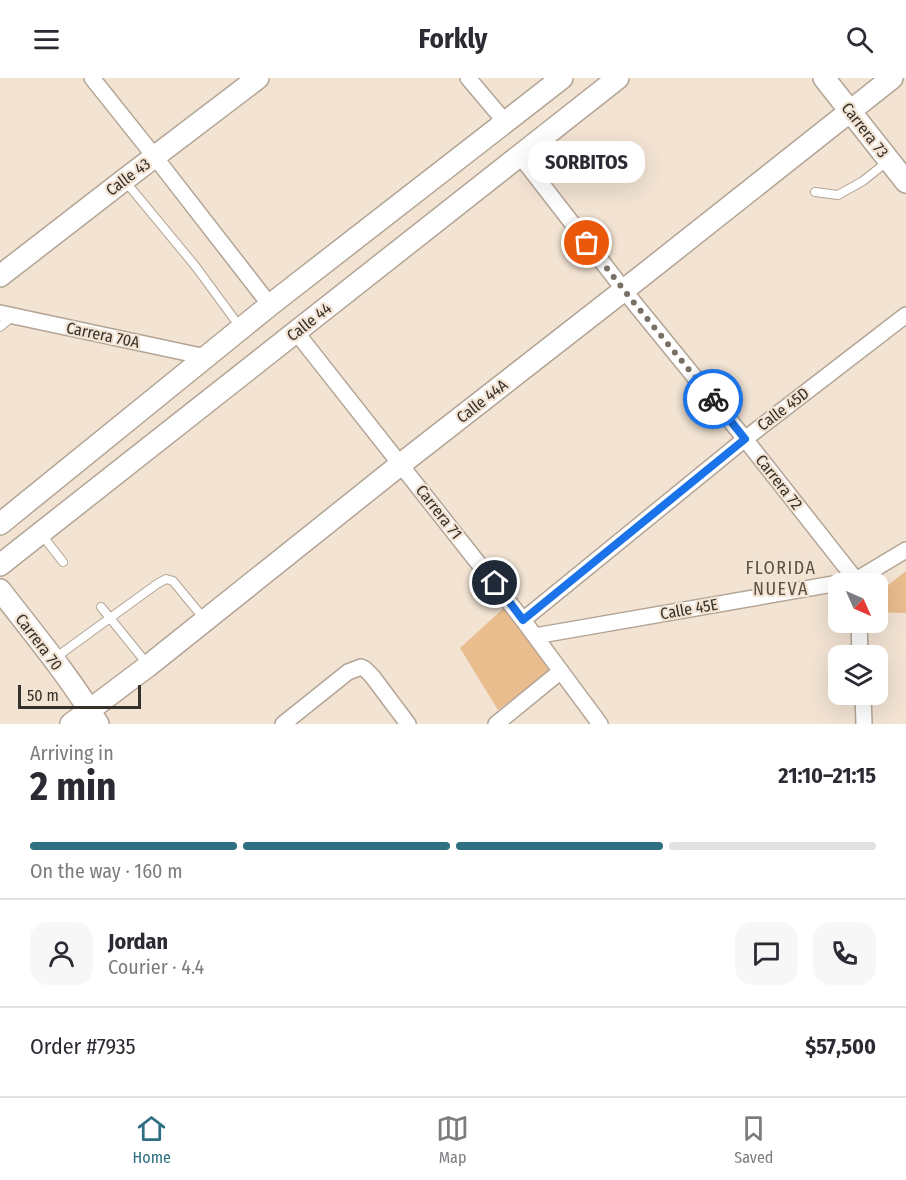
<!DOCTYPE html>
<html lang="en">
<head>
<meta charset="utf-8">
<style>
	:root { --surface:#fff; --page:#f7f7f7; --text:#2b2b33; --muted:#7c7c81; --line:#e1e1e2; --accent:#2e6f82 }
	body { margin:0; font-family:"Fira Sans Condensed",sans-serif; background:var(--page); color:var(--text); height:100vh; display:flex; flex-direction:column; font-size:22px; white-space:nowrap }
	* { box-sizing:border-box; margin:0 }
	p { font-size:20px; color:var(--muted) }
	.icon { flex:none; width:33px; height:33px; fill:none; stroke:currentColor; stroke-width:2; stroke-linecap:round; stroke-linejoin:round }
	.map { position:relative; height:646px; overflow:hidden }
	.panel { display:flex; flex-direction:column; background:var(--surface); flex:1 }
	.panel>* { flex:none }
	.needle { width:39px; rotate:135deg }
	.buttons { position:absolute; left:828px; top:495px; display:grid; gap:12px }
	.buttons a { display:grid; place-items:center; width:60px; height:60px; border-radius:12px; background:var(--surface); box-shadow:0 6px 24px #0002; font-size:30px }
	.scale { position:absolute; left:18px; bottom:15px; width:123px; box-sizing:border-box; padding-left:6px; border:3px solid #36302a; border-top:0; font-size:16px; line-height:21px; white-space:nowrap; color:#36302a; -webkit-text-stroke:4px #f2e3d3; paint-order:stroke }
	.pin { position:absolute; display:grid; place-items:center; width:51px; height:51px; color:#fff; margin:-26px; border:3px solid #fff; border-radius:50%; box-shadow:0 2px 6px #0007 }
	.courier { position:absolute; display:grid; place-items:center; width:60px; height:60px; margin:-30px; border:4px solid #1a73e8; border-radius:50%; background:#fff; color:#222; box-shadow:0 2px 8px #0007 }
	.bubble { position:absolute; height:42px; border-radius:18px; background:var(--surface); box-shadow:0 6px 24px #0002; font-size:20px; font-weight:700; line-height:42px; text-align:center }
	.overview em { font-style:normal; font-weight:700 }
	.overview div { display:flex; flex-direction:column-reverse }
	.overview { display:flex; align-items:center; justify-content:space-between; height:102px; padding:0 30px }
	h1 { font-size:39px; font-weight:700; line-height:45px }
	.bar { display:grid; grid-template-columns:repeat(4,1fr); gap:9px 6px; align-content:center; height:72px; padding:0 30px }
	.bar i { height:8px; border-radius:4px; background:var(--line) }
	.bar .on { background:var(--accent) }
	.bar p { grid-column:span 4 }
	.line { display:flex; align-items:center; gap:15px; padding:0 30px; border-top:2px solid var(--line) }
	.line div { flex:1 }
	.round { display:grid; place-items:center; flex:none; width:63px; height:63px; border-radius:18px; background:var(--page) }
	header { display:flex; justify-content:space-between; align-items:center; height:78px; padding:0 30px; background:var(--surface); font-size:27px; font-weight:700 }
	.menu { display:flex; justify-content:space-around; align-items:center; height:84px; border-top:2px solid var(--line); background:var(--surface); font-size:16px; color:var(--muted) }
	.menu a { display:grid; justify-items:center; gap:3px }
	.menu .on { color:var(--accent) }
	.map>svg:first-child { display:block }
	.green { fill:#eabd8e }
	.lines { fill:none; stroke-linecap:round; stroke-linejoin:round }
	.lane-casing { stroke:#b3a496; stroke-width:10 }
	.street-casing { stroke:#b3a496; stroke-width:18 }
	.secondary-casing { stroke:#b3a496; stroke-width:24 }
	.lane { stroke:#fff; stroke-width:8 }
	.street { stroke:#fff; stroke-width:15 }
	.secondary { stroke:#fff; stroke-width:21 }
	.done { stroke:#786f65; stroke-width:6; stroke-dasharray:0 10.8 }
	.route { stroke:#1a73e8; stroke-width:8 }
	.labels { text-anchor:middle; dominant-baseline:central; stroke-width:4.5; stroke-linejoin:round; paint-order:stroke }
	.street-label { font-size:16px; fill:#36302a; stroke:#f2e3d3 }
	.neighbourhood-label { font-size:18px; letter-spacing:1.5px; fill:#5c5043; stroke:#f2e3d3 }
</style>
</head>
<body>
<header><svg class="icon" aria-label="menu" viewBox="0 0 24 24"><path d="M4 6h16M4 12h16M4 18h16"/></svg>Forkly<svg class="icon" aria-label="search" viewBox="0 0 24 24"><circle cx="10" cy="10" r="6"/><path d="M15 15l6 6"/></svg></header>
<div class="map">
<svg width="906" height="646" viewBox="0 0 906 646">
	<rect width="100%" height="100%" fill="#f2e3d3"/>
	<!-- green -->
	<path class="green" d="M906 493V535L878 534V515Z
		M506 528 554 590 498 632 460 570Z"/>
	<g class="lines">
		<!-- lane casing -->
		<g class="lane-casing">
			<path id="lane" d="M125 103 196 189 240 249
				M815 114 838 117 863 103 888 83
				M0 249 12 239
				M42 457 63 484
				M55 580 110 540 101 529
				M148 587 110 540 157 506 166 501 173 503 205 542"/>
		</g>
		<!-- street casing -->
		<g class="street-casing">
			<path id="street" d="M92 0 155 79 270 227
				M468 0 506 45
				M520 78 631 221 745 361 856 502V506
				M0 235 206 279
				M296 254 523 542 600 646
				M523 542 745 361 906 237
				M859 544 860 578
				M535 558 856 502 906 472
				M863 616 864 646
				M283 646 348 594 361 589 365 591 372 598 408 646
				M496 646 561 593"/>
		</g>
		<!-- secondary casing -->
		<g class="secondary-casing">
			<path id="secondary" d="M824 0 906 104
				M0 198 124 102 258 0
				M0 446 270 227 562 0
				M0 487 618 0
				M0 512C34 556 70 599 98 646
				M71 646 148 588 401 386 633 205 892 0"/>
		</g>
		<!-- lane -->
		<use href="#lane" class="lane"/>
		<!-- street -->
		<use href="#street" class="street"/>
		<!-- secondary -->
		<use href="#secondary" class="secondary"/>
	</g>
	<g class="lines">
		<!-- done -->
		<path class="done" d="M587 165 631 221 713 321"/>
		<!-- route -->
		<path class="route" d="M495 505 523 542 745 361 713 321"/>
	</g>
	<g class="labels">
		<!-- street labels -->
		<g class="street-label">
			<text transform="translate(865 52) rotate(52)">Carrera 73</text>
			<text transform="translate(128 99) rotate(-37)">Calle 43</text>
			<text transform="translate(309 244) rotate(-38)">Calle 44</text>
			<text transform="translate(103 257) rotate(12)">Carrera 70A</text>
			<text transform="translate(482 323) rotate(-38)">Calle 44A</text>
			<text transform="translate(783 331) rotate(-37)">Calle 45D</text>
			<text transform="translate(779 404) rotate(52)">Carrera 72</text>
			<text transform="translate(439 434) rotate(52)">Carrera 71</text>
			<text transform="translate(689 531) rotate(-10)">Calle 45E</text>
			<text transform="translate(39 564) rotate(53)">Carrera 70</text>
		</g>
		<!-- neighbourhood labels -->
		<g class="neighbourhood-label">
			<text x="781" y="490">FLORIDA<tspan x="781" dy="21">NUEVA</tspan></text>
		</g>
	</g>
</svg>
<div class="buttons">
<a><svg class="needle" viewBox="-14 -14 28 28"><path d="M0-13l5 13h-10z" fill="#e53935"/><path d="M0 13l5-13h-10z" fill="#7c7c81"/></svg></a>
<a><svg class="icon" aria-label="layers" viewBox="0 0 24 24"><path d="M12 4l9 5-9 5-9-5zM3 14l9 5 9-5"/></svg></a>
</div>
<div class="scale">50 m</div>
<div class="pin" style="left:587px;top:165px;background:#ea580c"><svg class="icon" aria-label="bag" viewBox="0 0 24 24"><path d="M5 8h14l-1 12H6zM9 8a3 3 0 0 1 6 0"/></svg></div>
<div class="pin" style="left:495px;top:505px;background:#1f2937"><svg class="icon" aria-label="home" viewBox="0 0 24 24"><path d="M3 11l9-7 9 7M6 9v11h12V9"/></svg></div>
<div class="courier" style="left:713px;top:321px"><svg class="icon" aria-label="bike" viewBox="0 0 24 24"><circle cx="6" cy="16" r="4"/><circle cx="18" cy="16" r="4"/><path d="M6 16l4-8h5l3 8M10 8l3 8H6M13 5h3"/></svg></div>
<div class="bubble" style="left:528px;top:63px;width:117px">SORBITOS</div>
</div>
<section class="panel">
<div class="overview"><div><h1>2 min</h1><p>Arriving in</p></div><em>21:10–21:15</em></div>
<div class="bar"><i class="on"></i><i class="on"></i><i class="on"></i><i></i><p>On the way · 160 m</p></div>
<div class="line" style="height:108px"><a class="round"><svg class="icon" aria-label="person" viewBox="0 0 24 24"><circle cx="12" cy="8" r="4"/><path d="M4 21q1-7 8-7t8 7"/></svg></a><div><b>Jordan</b><p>Courier · 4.4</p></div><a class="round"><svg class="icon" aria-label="chat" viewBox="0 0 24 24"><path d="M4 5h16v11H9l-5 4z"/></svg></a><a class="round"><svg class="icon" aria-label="phone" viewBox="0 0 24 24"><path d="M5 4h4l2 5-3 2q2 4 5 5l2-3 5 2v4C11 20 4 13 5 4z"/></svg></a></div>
<div class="line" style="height:78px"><div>Order #7935</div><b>$57,500</b></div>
</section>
<nav class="menu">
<a class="on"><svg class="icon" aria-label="home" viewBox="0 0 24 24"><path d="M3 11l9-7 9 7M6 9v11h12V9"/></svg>Home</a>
<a><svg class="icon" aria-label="map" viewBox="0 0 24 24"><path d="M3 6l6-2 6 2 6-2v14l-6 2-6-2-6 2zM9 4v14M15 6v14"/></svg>Map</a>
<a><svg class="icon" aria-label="saved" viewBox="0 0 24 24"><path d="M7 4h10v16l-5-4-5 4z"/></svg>Saved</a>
</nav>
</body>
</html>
